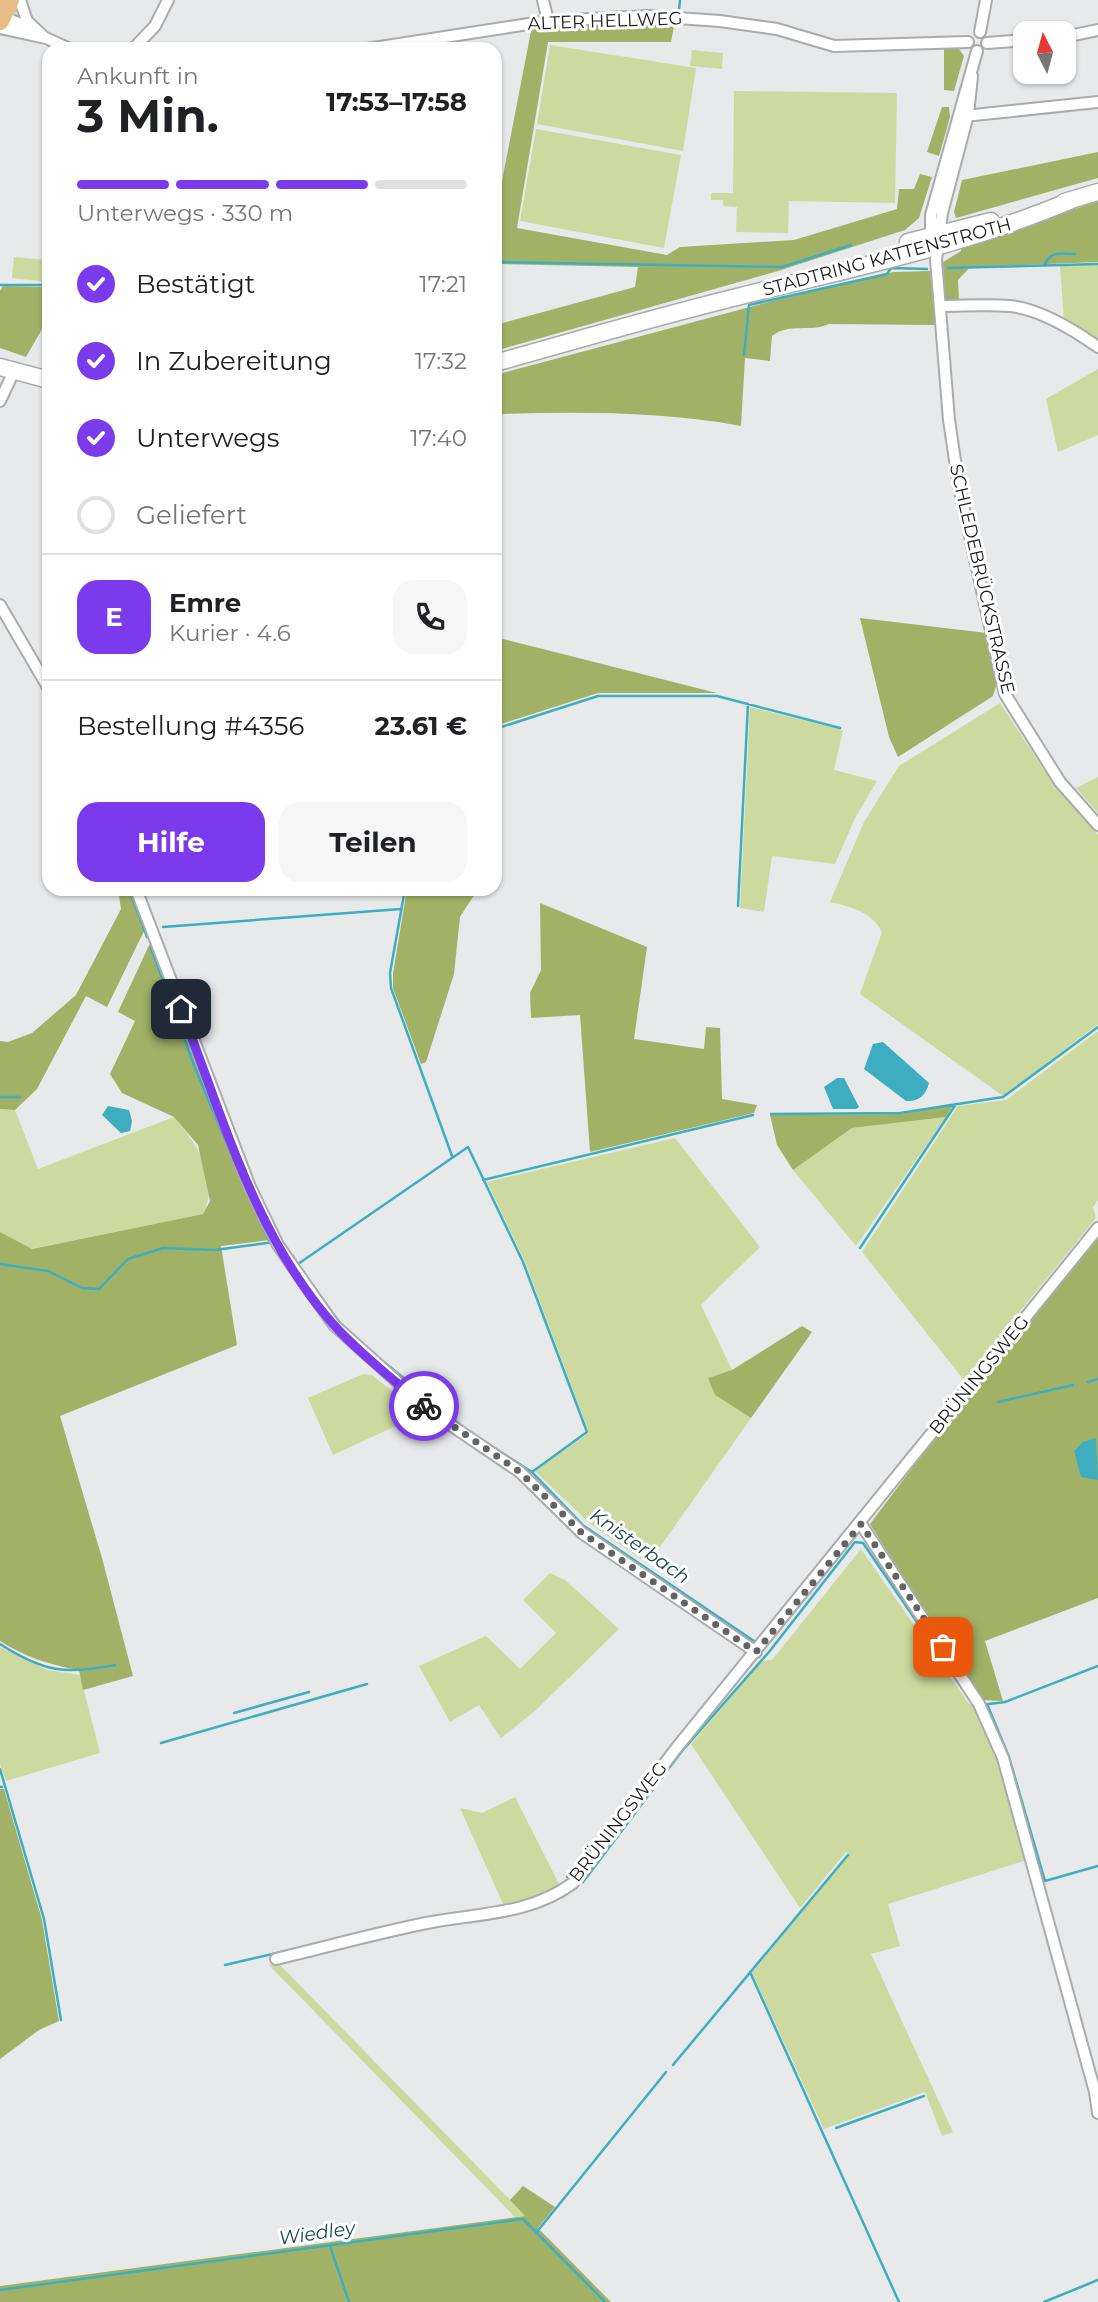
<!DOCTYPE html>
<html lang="de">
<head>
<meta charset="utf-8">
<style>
	:root { --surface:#fff; --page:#f6f6f6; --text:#202124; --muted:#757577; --line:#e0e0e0; --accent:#7c3aed }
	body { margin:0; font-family:Montserrat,sans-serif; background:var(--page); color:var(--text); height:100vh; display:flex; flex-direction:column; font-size:26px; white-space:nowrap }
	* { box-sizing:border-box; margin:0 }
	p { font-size:23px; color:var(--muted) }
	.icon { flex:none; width:38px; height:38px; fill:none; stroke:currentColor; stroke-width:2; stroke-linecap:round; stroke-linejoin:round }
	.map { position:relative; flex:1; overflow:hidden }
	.side { position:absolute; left:42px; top:42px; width:460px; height:854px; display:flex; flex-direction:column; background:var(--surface); border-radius:21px; box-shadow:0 2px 5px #0004 }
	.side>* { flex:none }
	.needle { width:46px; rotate:354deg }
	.tools { position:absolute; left:1013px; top:21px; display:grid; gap:14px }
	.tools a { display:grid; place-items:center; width:63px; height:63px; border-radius:14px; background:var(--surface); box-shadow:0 2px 5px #0004; font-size:35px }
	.pin { position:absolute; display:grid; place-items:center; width:60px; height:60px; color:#fff; margin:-30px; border-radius:14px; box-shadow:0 4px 10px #0006 }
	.courier { position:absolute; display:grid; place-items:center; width:70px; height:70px; margin:-35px; border:5px solid #7c3aed; border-radius:50%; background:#fff; color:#222; box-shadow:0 2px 9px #0007 }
	.overview em { font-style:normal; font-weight:700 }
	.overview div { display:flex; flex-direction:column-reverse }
	.overview { display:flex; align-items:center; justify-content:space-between; height:119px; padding:0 35px }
	h1 { font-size:46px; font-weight:700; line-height:52px }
	.bar { display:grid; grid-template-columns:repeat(4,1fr); gap:10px 7px; align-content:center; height:84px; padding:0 35px }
	.bar i { height:9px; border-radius:5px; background:var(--line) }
	.bar .on { background:var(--accent) }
	.bar p { grid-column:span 4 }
	.line { display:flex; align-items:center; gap:18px; padding:0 35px; border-top:2px solid var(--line) }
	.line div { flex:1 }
	.round { display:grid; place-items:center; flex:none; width:74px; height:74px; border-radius:21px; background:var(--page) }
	ol { padding:0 35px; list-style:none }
	li { display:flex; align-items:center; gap:21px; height:77px }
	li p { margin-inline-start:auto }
	li .icon { padding:7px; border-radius:50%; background:var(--accent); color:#fff; stroke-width:4 }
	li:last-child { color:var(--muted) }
	li i { width:38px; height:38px; border:4px solid var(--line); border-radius:50% }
	.action { display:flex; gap:14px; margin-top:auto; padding:14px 35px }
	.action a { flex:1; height:80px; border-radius:21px; background:var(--accent); color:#fff; font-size:28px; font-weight:700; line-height:80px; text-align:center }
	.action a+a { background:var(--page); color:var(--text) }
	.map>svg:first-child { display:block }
	.green { fill:#ccda9f }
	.forest { fill:#a1b266 }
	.water { fill:#3caec0 }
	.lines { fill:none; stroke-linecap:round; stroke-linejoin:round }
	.stream { stroke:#3caec0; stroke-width:2.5 }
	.minor-casing { stroke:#aaabac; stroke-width:14 }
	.secondary-casing { stroke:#aaabac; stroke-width:19 }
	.primary-casing { stroke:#c4c4c4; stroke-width:21 }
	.minor { stroke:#fff; stroke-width:10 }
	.secondary { stroke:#fff; stroke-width:16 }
	.primary { stroke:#e7bd85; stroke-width:18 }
	.done { stroke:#636364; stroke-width:7; stroke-dasharray:0 12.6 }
	.route { stroke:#7c3aed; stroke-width:9 }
	.labels { text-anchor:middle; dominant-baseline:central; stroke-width:6; stroke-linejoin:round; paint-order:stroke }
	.street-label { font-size:18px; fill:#1b1b1c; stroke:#fff }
	.water-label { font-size:19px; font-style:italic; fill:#184951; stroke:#fff }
</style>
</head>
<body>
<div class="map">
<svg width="1098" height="2302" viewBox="0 0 1098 2302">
	<rect width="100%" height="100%" fill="#e8e9ea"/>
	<!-- green -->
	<path class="green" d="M550 45 696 68 683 151 537 124Z
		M692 50 723 53 722 69 690 66Z
		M734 91 897 93 895 203 789 201 788 233 736 232 737 207 723 206V200H711V193H733Z
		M536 129 681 155 664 248 520 221Z
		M14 257 49 260 47 282 12 278Z
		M1098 265V343L1064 322 1060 266Z
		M1098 369V435L1058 452 1046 399Z
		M1000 703 1054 785 1098 835V1024L1003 1096 860 994 882 932C871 911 851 907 830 902L864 822 899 766Z
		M750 707 843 730 834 770 877 781 855 818 835 864 772 856 764 912 740 908Z
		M1098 777V813L1076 788Z
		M1098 1031V1200L1093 1207 1096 1218 964 1380 862 1252 958 1106 1006 1100Z
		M0 1109 15 1110 38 1169 174 1117C196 1143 221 1179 203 1214L31 1249 0 1232Z
		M946 1117 856 1246 793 1170 852 1128Z
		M675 1138 760 1247 701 1305 732 1370 708 1378 715 1395 751 1418 648 1564 589 1523 535 1471 589 1433 525 1262 487 1182Z
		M363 1374 372 1375 422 1414 333 1455 308 1398Z
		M861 1549 969 1704 976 1706 999 1759 1027 1860 888 1904 900 1946 871 1954 953 2132 942 2136 925 2092 824 2129 752 1973 849 1855 846 1852 800 1908 691 1744 762 1661 772 1660Z
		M550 1573 565 1580 619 1629 535 1711 501 1738 479 1705 450 1722 419 1666 486 1636 520 1669 556 1633 523 1600Z
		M0 1647 47 1670 80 1675 100 1753 6 1781 0 1764Z
		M515 1797 559 1884 536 1899 504 1906 460 1808 482 1813Z
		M278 1963 526 2216 515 2217 269 1965Z"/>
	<!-- forest -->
	<path class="forest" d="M648 21H675L671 42H548L517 228 667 255 680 247 794 240 897 209 899 189H914L920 174 932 177 919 218 905 230 778 271 495 351V325L635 287 638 267 495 264V217L532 26Z
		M957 46 964 56 954 91 944 90V47Z
		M942 107H949L950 117 939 156 927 152Z
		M1098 152V178L956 218 954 212 962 180Z
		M1098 201V262L970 267 958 280 959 302H948L945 299 943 262 961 251V248Z
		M930 271 936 325 829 324C810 333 790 322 772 336L770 361 745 358 741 426C660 411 577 412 495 414V375L802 293 893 272Z
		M3 286 49 287V317L26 357 0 348V291Z
		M860 618 987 633 997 684 993 696 898 757 889 737Z
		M495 637 717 693H598L495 726Z
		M118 889H134L147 925 107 1007 86 996 37 1089 15 1110 0 1109V1041L8 1042 32 1033 76 995 121 909Z
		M407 889H478L460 917 454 974 426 1062 421 1064 393 988V973Z
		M540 903 647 947 634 1039 704 1049 706 1027 720 1028 722 1099 757 1105 754 1113 590 1152 580 1015 531 1018 530 993 541 970Z
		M152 939 197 1066 269 1240 221 1246 237 1345 60 1416 102 1558 133 1676 83 1690 79 1670C49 1665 26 1657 0 1641V1232L32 1249 203 1214 210 1201 198 1145 174 1117 122 1093 110 1074 135 1021 118 1012Z
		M953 1105 946 1117 852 1128 793 1170 777 1145 770 1115 900 1114Z
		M1098 1235V1598L985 1641 1003 1701 980 1700 870 1524 971 1390Z
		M802 1326 812 1332 751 1418 715 1395 708 1378 732 1370Z
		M0 1789H4L42 1920 59 2021 39 2030 0 2059Z
		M523 2186 555 2207 538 2228 611 2302H0V2286L525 2216 510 2200Z"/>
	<!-- water -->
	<path class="water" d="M883 1042 929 1083C926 1095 919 1102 906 1101L864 1069 873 1044Z
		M837 1078H844L859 1107 856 1109H833L824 1087Z
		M108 1106 129 1110 132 1121 130 1131 121 1133 102 1115Z
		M1096 1438 1098 1480 1081 1477 1074 1451 1083 1442Z"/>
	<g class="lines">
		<!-- stream -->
		<path class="stream" d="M679 10 680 0
			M495 197 500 202 495 223
			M495 262 782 267 851 245
			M1045 264C1052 250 1061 254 1075 254
			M948 268 1098 264
			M0 285H49
			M744 355 749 305 887 274 891 268 927 269
			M495 729 598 696H717L840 728
			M129 889 147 937
			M405 889 390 973 391 988 452 1156
			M738 906 748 704
			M163 927 401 909
			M151 948 195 1068 235 1163
			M0 1097H20
			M771 1114 900 1113 1003 1097 1098 1027
			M483 1180 753 1115
			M257 1214 270 1243
			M280 1241 340 1323
			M860 1248 956 1104
			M0 1264 48 1271 82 1288 99 1289 128 1259 163 1248 215 1250 274 1242
			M298 1264 468 1147 523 1262 587 1432 532 1472
			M384 1362 463 1427
			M1088 1382 1098 1379
			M998 1402 1073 1385
			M482 1440 532 1472 584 1526 754 1641
			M0 1644C44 1672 65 1675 115 1665
			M987 1704 1009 1757 1045 1881 1098 1866
			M989 1704 1005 1702 1098 1666
			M234 1713 309 1692
			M161 1743 367 1684
			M0 1769 44 1919 61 2020
			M0 1787H2
			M567 1877 597 1840
			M583 1882 682 1751 769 1652 855 1542 863 1543 971 1701
			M355 1945 423 1929
			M225 1965 307 1946
			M750 1972 899 2302
			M673 2065 848 1855
			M836 2128 924 2096
			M536 2233 666 2072
			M330 2246 349 2302
			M0 2290 523 2219 605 2302
			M1044 2302 1098 2280"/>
		<!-- minor casing -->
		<g class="minor-casing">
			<path id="minor" d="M20 0 27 21 44 37
				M543 0 548 21
				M2 16 32 29
				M0 28 46 38 70 49
				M980 32 986 0
				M1064 37 1098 30
				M987 43 1026 40
				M133 49 155 26 168 0
				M367 49 548 21 649 16 720 21 777 29 834 46 968 42
				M972 76 968 115 942 213 936 260 949 420 959 487 1005 694 1060 782 1098 825
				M962 113 974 115 1098 102
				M931 241V215L977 51
				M940 306C963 306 987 304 1010 306 1040 309 1074 330 1098 347
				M0 401 14 371
				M0 605 49 689
				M136 889 250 1187 278 1245 334 1325 430 1411 520 1472 582 1533 756 1652
				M861 1524 979 1704 1003 1758 1095 2092 1098 2113
				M276 1959C327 1947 379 1932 432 1922 482 1913 531 1914 573 1883L678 1746 1098 1228"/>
		</g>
		<!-- secondary casing -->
		<g class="secondary-casing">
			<path id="secondary" d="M1064 202 1098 192
				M908 242 991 221
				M495 363C577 340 659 316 741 296 853 268 966 245 1072 200
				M0 367 49 380"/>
		</g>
		<!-- primary casing -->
		<g class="primary-casing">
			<path id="primary" d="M0 21 10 0"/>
		</g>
		<!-- minor -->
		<use href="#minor" class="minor"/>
		<!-- secondary -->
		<use href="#secondary" class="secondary"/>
		<!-- primary -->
		<use href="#primary" class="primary"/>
	</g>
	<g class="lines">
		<!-- done -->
		<path class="done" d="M424 1406 520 1472 582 1533 756 1652 861 1524 943 1647"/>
		<!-- route -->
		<path class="route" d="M181 1009C223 1117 255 1236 333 1324 360 1354 393 1379 424 1406"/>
	</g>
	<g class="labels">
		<!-- street labels -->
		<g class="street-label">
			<text transform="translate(605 21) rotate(-2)">ALTER HELLWEG</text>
			<text transform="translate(887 257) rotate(-15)">STADTRING KATTENSTROTH</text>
			<text transform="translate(982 579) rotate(77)">SCHLEDEBRÜCKSTRASSE</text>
			<text transform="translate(979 1375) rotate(-51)">BRÜNINGSWEG</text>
			<text transform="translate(618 1822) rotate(-52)">BRÜNINGSWEG</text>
		</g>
		<!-- water labels -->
		<g class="water-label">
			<text transform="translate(640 1546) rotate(35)">Knisterbach</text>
			<text transform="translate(317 2233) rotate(-8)">Wiedley</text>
		</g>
	</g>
</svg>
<div class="tools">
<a><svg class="needle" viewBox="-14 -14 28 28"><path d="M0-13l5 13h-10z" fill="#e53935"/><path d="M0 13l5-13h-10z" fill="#757577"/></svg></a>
</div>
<div class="pin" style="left:943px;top:1647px;background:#ea580c"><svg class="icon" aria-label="bag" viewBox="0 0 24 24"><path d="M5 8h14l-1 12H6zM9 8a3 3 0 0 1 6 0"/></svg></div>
<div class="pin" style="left:181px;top:1009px;background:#1f2937"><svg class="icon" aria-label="home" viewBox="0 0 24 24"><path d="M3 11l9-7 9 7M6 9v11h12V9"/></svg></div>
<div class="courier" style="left:424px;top:1406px"><svg class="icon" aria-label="bike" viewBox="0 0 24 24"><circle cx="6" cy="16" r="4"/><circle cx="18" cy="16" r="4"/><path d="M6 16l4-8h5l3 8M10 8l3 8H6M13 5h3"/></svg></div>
<section class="side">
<div class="overview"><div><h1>3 Min.</h1><p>Ankunft in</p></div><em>17:53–17:58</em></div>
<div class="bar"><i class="on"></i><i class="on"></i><i class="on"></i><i></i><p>Unterwegs · 330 m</p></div>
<ol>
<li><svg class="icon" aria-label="check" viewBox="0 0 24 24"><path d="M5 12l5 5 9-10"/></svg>Bestätigt<p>17:21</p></li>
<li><svg class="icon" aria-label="check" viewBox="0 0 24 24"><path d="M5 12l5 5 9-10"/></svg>In Zubereitung<p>17:32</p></li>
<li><svg class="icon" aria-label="check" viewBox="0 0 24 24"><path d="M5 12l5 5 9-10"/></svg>Unterwegs<p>17:40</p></li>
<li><i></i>Geliefert</li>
</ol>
<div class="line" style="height:126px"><b class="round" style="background:var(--accent);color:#fff">E</b><div><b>Emre</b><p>Kurier · 4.6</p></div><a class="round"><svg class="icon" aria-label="phone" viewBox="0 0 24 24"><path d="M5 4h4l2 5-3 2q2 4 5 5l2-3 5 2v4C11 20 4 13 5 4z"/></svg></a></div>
<div class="line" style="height:91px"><div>Bestellung #4356</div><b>23.61 €</b></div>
<div class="action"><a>Hilfe</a><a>Teilen</a></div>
</section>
</div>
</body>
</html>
